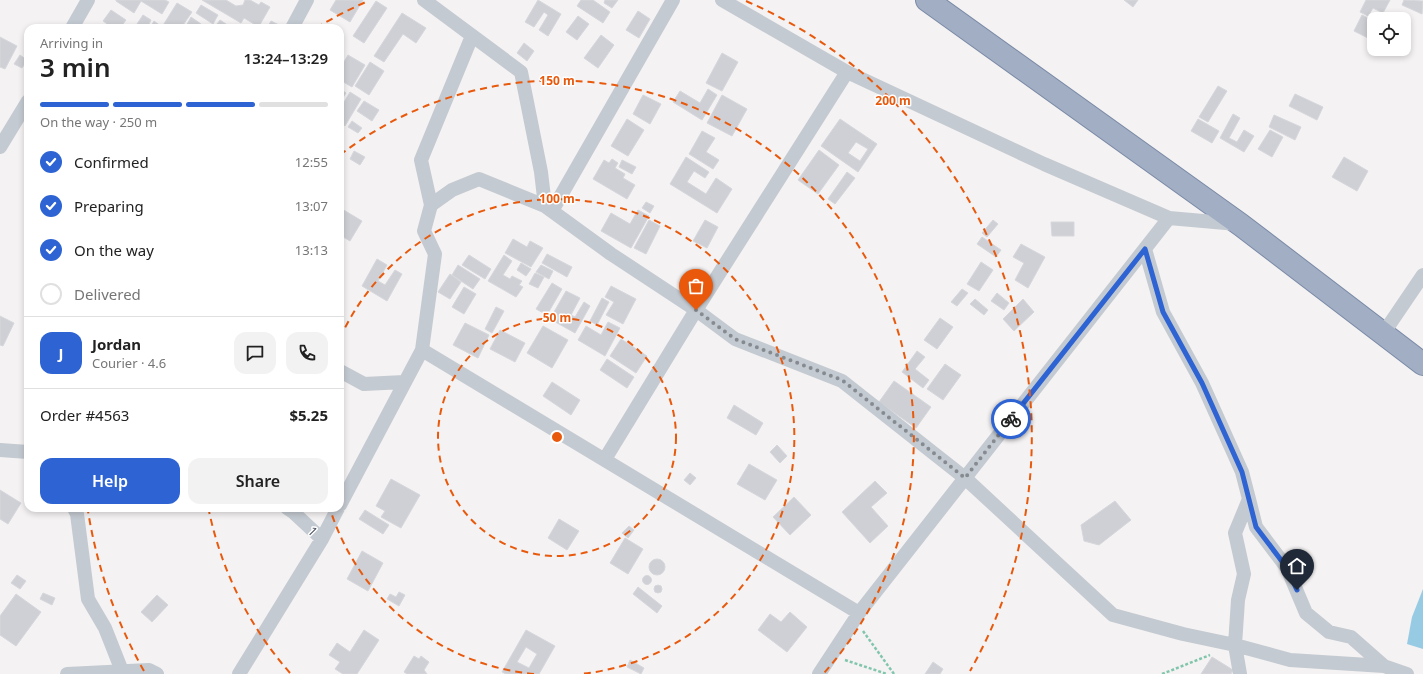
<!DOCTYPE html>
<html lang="en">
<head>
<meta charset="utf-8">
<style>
	:root { --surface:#fff; --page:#f2f2f2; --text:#222; --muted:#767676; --line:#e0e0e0; --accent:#2d63d2 }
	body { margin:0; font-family:"Noto Sans",sans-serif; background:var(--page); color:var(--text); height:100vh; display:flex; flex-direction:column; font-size:15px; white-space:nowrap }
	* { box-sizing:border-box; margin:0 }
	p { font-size:13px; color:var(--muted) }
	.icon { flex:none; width:22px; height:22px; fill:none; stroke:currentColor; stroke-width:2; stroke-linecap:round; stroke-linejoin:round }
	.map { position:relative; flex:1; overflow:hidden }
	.sheet { position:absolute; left:24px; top:24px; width:320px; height:488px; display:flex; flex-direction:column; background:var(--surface); border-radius:12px; box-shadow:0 2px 6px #0003 }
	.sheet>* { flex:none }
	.tools { position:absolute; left:1367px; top:12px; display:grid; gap:8px }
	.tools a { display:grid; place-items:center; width:44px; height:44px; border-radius:8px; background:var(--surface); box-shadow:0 2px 6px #0003; font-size:20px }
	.pin { position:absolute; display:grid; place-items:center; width:34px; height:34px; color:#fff; margin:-41px -17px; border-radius:50% 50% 50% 0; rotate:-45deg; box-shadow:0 0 4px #0007 }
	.pin .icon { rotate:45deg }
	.courier { position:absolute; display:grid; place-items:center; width:40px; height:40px; margin:-20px; border:3px solid #2d63d2; border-radius:50%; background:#fff; color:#222; box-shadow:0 1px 5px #0007 }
	.headline em { font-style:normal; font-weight:600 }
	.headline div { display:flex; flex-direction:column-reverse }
	.headline { display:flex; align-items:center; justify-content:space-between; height:68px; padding:0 16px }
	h1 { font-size:26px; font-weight:600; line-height:30px }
	.bar { display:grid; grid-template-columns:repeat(4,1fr); gap:6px 4px; align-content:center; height:48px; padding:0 16px }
	.bar i { height:5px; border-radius:3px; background:var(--line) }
	.bar .selected { background:var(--accent) }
	.bar p { grid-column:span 4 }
	.line { display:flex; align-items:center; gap:10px; padding:0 16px; border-top:1px solid var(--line) }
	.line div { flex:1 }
	.round { display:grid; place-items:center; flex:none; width:42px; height:42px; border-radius:12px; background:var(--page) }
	ol { padding:0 16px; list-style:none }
	li { display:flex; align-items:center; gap:12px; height:44px }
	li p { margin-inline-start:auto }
	li .icon { padding:4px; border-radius:50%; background:var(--accent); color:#fff; stroke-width:4 }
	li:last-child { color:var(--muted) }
	li i { width:22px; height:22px; border:2px solid var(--line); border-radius:50% }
	.button { display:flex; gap:8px; margin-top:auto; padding:8px 16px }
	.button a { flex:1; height:46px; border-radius:12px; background:var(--accent); color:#fff; font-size:16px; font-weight:600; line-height:46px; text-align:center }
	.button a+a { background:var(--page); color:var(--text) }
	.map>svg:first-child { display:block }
	.water { fill:#97cbe4 }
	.building { fill:#cfd0d5; stroke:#d6d7dc; fill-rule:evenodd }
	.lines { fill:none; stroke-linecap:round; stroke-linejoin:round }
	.trunk-casing { stroke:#7a8aa6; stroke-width:24 }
	.path { stroke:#81c6ac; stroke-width:2.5; stroke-dasharray:3 2; stroke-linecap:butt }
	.minor { stroke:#c4cad1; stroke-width:14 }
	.trunk { stroke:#a2aec4; stroke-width:22 }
	.done { stroke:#868b91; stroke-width:4; stroke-dasharray:0 7.2 }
	.route { stroke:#2d63d2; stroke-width:5 }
	.ring { fill:none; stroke:#e8590c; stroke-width:2; stroke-dasharray:7 5 }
	.labels { text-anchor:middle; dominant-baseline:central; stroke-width:3; stroke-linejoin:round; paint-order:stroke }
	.street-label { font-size:13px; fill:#4b535d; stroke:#fff }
	.centre { fill:#e8590c; stroke:#fff; stroke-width:2 }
	.ring-label { font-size:12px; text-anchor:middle; font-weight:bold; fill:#e8590c; stroke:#fff; stroke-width:3; stroke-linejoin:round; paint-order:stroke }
</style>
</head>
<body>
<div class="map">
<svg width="1423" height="674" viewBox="0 0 1423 674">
	<rect width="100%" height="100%" fill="#f4f2f2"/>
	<!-- water -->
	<path class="water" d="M1423 589V649L1407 644 1412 617Z"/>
	<!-- building -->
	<path class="building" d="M116 0H165L169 2 162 14 141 1 134 13 116 1Z
		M202 0H226L236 6 243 5 245 0H250L259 5 261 2 270 7 258 28H251L254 24 244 18 241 23Z
		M336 0H363L350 22 330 10Z
		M538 0 561 14 548 36 539 30 548 15 544 12 534 27 525 22Z
		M581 0H593L610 12 603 23 577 6Z
		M605 0H618L612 8 604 3Z
		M1124 0H1138L1133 7Z
		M1366 0H1390L1383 13 1373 8 1368 16 1360 12Z
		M1404 0 1423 1 1422 14 1402 5Z
		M376 1 387 8 364 43 353 36Z
		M177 3 192 12 181 28H150L154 21 162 27Z
		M201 5 218 15 213 24 196 13Z
		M111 10 126 20 120 28H113L103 21Z
		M638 11 650 19 639 38 626 30Z
		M402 13 426 28 416 43 403 34 384 62 374 56Z
		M143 15 151 20 147 28 137 24Z
		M1362 15 1374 21V41L1354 31Z
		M578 16 589 24 577 40 566 32Z
		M191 17 201 24 198 28H185Z
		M220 20 232 28H214Z
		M271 21 279 25 277 28H267Z
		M601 35 614 45 598 68 584 58Z
		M0 37 17 46 5 69 0 67Z
		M524 43 534 51 527 61 517 53Z
		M722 53 738 62 722 91 706 83Z
		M20 55 27 60 22 68 14 64Z
		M348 55 365 65 352 87 340 80V69Z
		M370 62 384 71 369 95 355 86Z
		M1218 86 1227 91 1208 122 1199 117Z
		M340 89 346 93 340 102Z
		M708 89 717 95 702 120 673 102 680 91 700 103Z
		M350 92 361 99 345 126 340 122V109Z
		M1295 94 1323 107 1317 120 1289 106Z
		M643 95 661 104 650 124 633 114Z
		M722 95 747 109 732 136 707 123Z
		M364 101 379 110 372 121 357 111Z
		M1233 114 1240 118 1229 138 1237 142 1244 130 1254 136 1244 152 1220 138Z
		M1274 115 1301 127 1295 140 1269 127Z
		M627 119 644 130 628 156 611 146Z
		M840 119 877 144 858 172 821 146ZM856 142 868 149 860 161 848 153Z
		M1198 119 1219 131 1212 143 1191 131Z
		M352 121 362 128 358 133 348 127Z
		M1270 130 1283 137 1272 157 1258 149Z
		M702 131 715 138 706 152 719 160 713 169 689 154Z
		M819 150 839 165 818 194 798 180Z
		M354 151 365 157 360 165 350 159Z
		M686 157 709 172 705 178 694 171 687 182 706 194 716 178 732 189 717 213 670 184Z
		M1344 157 1368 171 1357 191 1332 177Z
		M612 159 618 163 615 168 625 174 623 178 635 185 627 199 593 179 604 160 609 163Z
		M622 160 636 167 632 174 619 167Z
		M847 172 855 178 835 204 828 199Z
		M646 202 654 206 650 213 642 208Z
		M342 209 362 221 350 241 340 235V212Z
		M638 210 649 216 631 248 601 231 611 213 630 224Z
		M649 220 660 226 646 254 634 248Z
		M705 220 718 227 707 248 693 241Z
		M993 220 998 224 987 237 982 233Z
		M1051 222H1074V236H1052Z
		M982 237 1001 250 996 257 977 244Z
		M513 239 527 247 530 241 543 248 531 267 505 253Z
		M1021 244 1045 257 1028 288 1015 280 1024 263 1013 257Z
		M547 254 572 267 567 277 542 263Z
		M469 255 491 269 485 279 462 265Z
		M504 255 512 261 503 275 510 279 512 276 522 281 519 285 523 287 516 297 488 281Z
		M377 259 387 265 378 281 385 285 395 270 402 274 387 301 362 286Z
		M981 262 993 270 979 291 967 284Z
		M521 263 531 269 526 276 517 270Z
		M458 265 480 279 473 289 452 275Z
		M541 265 553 271 549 279 536 272Z
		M535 273 544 277 538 288 529 284Z
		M450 274 461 282 450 299 438 292Z
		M552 283 562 289 547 315 536 309Z
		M611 286 636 299 623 324 606 315 614 302 605 297Z
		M464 287 476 294 464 314 452 307Z
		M962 289 968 293 957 306 951 302Z
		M566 291 580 298 571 315 575 317 584 302 590 306 575 333 550 319Z
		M997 293 1009 303 1004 310 991 301Z
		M602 298 609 302 597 325 590 321Z
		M975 299 988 310 984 315 970 304Z
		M1023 299 1034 312 1014 331 1003 319Z
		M496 307 504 311 492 333 485 329Z
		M0 316 14 323 3 346 0 345Z
		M940 318 953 327 937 349 924 340Z
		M608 322 620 328 605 356 578 340 586 326 601 335Z
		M465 323 489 335 478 358 453 345Z
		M543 326 568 340 552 368 527 353Z
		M500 330 525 343 515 362 490 349Z
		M621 339 647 356 636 373 610 356Z
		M917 351 925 357 915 369 929 380 923 388 902 372Z
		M607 359 634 377 627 388 600 370Z
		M945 364 961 375 943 400 927 389Z
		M894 381 931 407 916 428 879 402Z
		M552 382 580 400 571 415 543 396Z
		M734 405 763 423 756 435 727 418Z
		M777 445 787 456 780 463 770 452Z
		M749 464 777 480 765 500 737 484Z
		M690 473 696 478 690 485 684 480Z
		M391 479 420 495 401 528 381 517 385 511 376 506Z
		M875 481 887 493 871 507 888 526 870 543 842 512Z
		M0 490 21 503 8 524 0 519Z
		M794 497 811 515 790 535 773 517Z
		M1115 501 1131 520 1099 545 1084 541 1081 525Z
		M365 510 389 525 383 534 359 519Z
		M559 519 579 531 567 550 548 538Z
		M629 526 634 530 628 538 622 533Z
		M625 538 643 549 628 574 610 563Z
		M362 551 383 563 368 591 347 579Z
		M649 567a8 8 0 1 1 16 0a8 8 0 1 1-16 0Z
		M17 575 26 581 20 589 11 583Z
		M642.5 580a4.5 4.5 0 1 1 9 0a4.5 4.5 0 1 1-9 0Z
		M654 589a4 4 0 1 1 8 0a4 4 0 1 1-8 0Z
		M638 587 662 606 657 613 633 594Z
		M399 592 405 595 399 606 387 599 390 594 396 597Z
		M43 593 55 598 52 605 40 599Z
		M16 594 41 612 16 646 0 635V616Z
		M157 595 168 605 152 622 141 612Z
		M790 612 807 627 787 652 758 630 770 614 781 622Z
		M364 630 379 640 357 674H343L335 669 340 662 329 655 337 643 350 652Z
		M526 630 555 646 539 674H506L502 672ZM526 647 537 654 529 668 517 662Z
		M414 656 419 659 421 656 429 662 424 670 427 674H407L404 672Z
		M1212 657 1233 670 1231 674H1201Z
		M630 660 644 668 641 674 627 667Z
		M933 662 943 669 940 674H925Z"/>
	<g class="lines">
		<!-- trunk casing -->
		<g class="trunk-casing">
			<path id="trunk" d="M927 0 1241 225 1423 364"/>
		</g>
		<!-- path -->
		<path class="path" d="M863 631 894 674
			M845 660 887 674
			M1162 674 1210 655"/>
		<!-- minor -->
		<path class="minor" d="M424 0 521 72 541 172 545 206 611 254 696 310 735 339 842 381 965 478 1113 615 1183 634 1235 645 1290 660 1384 666
			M722 0 847 72 1044 164 1169 218 1237 224
			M72 28 88 0
			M292 28 307 0
			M0 147 28 101
			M431 205 421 160 472 36
			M552 211 673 0
			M1145 249 1163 312 1202 383 1242 472 1249 499 1235 533 1244 574 1238 600 1235 645 1240 674
			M1383 334 1423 275
			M422 350 435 254 424 231 431 205 452 190 479 179 545 206
			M340 371 364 384 404 382
			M0 450 28 452
			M605 459 696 310 847 72
			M1249 499 1256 527 1287 568 1306 613 1329 632 1351 637 1384 666 1407 674
			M340 505 422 350 859 613
			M74 508 77 514 88 599 105 628 122 671
			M287 508 293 512 322 539
			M67 674 149 670 157 674
			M239 674 322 539 338 508
			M819 674 859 613 1169 218"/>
		<!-- trunk -->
		<use href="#trunk" class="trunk"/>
	</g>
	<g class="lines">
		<!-- done -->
		<path class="done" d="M696 310 735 339 842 380 965 478 1011 419"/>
		<!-- route -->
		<path class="route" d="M1011 419 1145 249 1163 312 1202 383 1242 472 1256 527 1287 568 1297 590"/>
	</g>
	<!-- distance rings -->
	<g class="ring">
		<circle cx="557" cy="437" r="119"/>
		<path d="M534 674A238 238 0 0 1 330 509M340 338A238 238 0 1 1 580 674"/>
		<path d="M290 673A356 356 0 0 1 209 511M340 155A356 356 0 0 1 824 673"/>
		<path d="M144 671A475 475 0 0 1 88 511M316 28A475 475 0 0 1 368 1M746 1A475 475 0 0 1 970 671"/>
	</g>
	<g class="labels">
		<!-- street labels -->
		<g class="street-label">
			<text transform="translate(313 531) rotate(45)">1</text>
		</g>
	</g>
	<circle cx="557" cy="437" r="6" class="centre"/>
	<g class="ring-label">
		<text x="557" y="85">150 m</text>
		<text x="893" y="105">200 m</text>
		<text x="557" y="203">100 m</text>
		<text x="557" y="322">50 m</text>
	</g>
</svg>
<div class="tools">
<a><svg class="icon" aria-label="locate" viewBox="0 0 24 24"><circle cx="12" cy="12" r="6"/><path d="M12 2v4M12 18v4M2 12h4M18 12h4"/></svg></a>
</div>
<div class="pin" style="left:696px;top:310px;background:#ea580c"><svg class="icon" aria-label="bag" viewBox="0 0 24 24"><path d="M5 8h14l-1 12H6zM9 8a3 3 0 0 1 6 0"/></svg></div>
<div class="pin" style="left:1297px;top:590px;background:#1f2937"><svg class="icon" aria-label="home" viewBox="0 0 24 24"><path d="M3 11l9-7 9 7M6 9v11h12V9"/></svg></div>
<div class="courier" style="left:1011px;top:419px"><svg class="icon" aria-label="bike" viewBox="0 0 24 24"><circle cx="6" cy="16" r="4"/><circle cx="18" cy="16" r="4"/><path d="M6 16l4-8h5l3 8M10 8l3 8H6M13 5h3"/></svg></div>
<section class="sheet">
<div class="headline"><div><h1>3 min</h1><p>Arriving in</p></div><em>13:24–13:29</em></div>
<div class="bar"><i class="selected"></i><i class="selected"></i><i class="selected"></i><i></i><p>On the way · 250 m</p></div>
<ol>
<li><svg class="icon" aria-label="check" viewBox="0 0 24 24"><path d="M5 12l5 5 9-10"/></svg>Confirmed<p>12:55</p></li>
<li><svg class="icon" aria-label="check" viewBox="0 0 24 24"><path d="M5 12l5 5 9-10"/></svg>Preparing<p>13:07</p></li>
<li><svg class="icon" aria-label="check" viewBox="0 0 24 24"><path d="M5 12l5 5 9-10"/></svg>On the way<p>13:13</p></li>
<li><i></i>Delivered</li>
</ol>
<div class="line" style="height:72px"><b class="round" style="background:var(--accent);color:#fff">J</b><div><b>Jordan</b><p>Courier · 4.6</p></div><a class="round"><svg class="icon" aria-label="chat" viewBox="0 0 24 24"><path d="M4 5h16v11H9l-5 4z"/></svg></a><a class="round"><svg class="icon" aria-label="phone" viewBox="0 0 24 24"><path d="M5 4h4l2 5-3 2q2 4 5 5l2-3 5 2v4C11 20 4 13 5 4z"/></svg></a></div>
<div class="line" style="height:52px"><div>Order #4563</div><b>$5.25</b></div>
<div class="button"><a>Help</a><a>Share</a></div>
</section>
</div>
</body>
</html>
